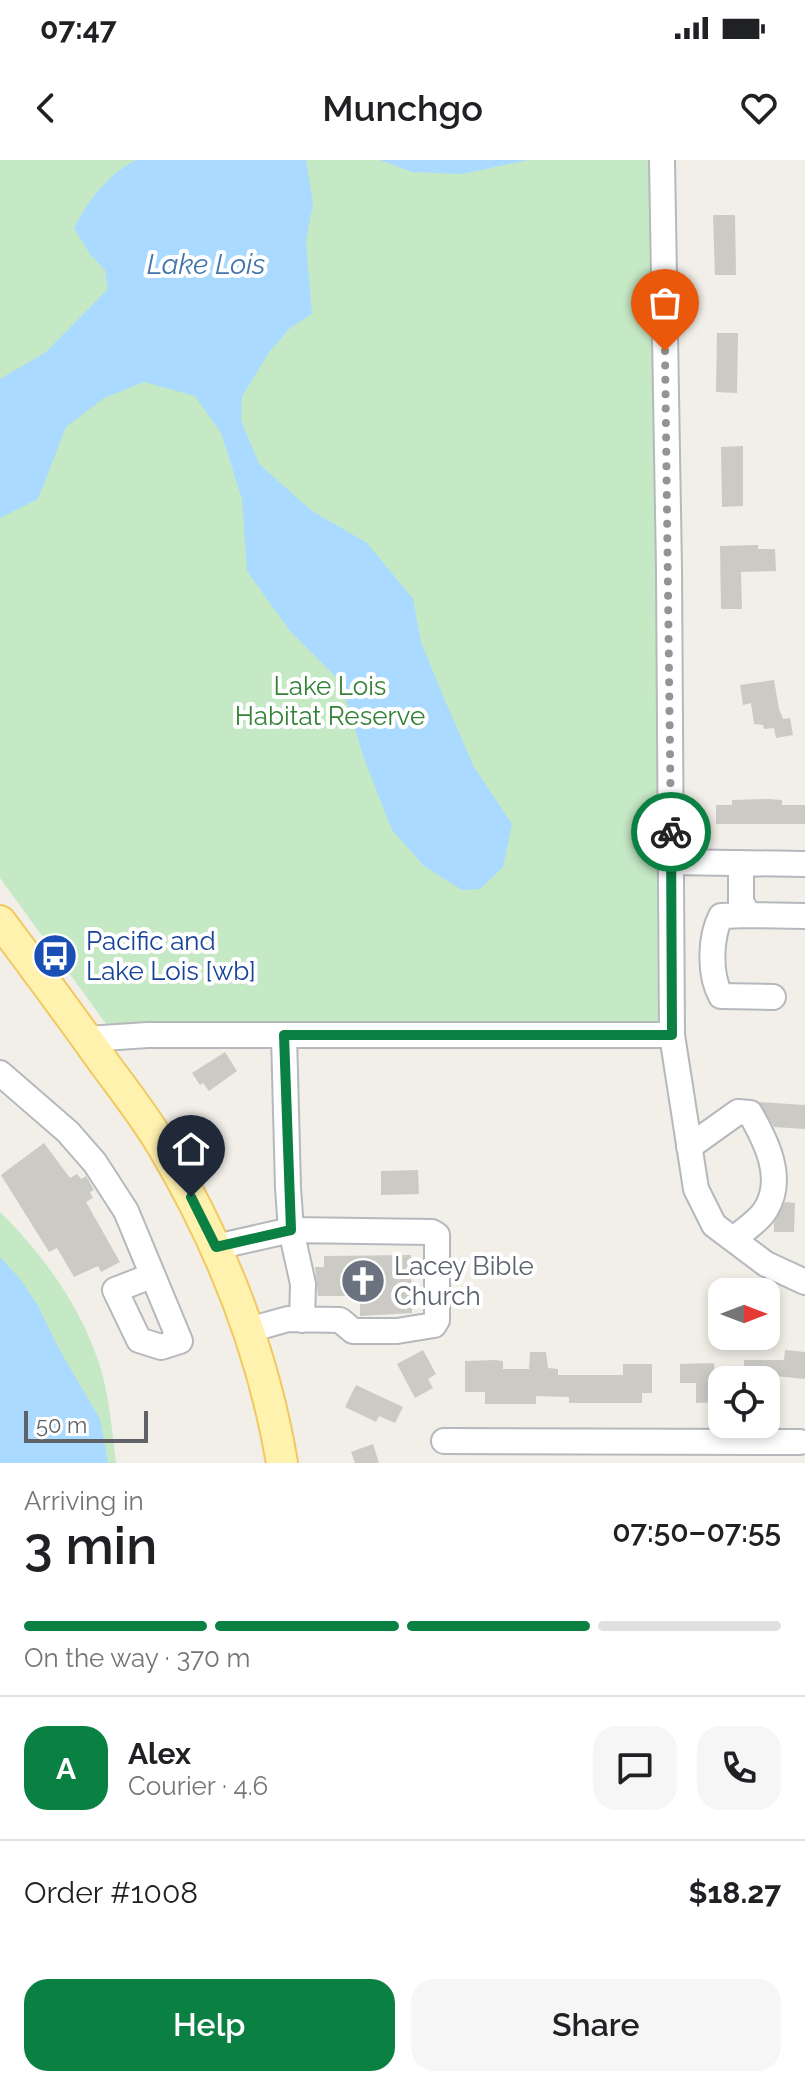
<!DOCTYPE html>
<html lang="en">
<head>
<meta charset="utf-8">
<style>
	:root { --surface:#fff; --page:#f6f6f6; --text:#202124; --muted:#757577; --line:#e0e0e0; --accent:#0b8043 }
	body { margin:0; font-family:Raleway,sans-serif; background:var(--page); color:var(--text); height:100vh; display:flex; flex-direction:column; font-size:30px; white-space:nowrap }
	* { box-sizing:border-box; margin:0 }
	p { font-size:26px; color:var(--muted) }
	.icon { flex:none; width:44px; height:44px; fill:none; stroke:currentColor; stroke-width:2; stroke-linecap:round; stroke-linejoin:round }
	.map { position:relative; height:1303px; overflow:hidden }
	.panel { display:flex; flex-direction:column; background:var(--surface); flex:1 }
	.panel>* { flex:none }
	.needle { width:52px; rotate:90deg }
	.controls { position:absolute; left:708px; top:1118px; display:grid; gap:16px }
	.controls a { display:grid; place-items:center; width:72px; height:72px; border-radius:16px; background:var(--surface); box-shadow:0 4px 12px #0003; font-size:40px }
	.scale { position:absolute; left:24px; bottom:20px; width:124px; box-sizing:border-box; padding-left:8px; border:4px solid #5f6368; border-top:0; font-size:22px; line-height:28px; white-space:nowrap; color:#5f6368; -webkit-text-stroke:6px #fff; paint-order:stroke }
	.pin { position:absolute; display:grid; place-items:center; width:68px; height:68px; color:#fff; margin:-82px -34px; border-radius:50% 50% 50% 0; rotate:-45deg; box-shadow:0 0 8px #0007 }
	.pin .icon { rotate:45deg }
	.courier { position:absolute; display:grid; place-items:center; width:80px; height:80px; margin:-40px; border:6px solid #0b8043; border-radius:50%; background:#fff; color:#222; box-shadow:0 2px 10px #0007 }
	.headline em { font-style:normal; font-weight:600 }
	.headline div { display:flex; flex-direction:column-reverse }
	.headline { display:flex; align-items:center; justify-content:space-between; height:136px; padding:0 24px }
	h1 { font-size:52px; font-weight:600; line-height:60px }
	.bar { display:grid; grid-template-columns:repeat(4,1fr); gap:12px 8px; align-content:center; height:96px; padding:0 24px }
	.bar i { height:10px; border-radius:6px; background:var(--line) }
	.bar .selected { background:var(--accent) }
	.bar p { grid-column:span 4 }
	.line { display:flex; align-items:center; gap:20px; padding:0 24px; border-top:2px solid var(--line) }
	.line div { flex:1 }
	.round { display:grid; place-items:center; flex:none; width:84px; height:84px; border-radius:24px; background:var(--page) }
	.cta { display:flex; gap:16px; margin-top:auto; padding:16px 24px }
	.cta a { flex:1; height:92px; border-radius:24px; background:var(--accent); color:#fff; font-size:32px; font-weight:600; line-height:92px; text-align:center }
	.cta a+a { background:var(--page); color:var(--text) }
	.status { display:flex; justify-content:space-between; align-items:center; height:56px; padding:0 40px; background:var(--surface); direction:ltr }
	.status svg { height:22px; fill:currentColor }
	header { display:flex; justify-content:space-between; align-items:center; height:104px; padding:0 24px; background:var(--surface); font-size:36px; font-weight:600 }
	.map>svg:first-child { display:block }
	.green { fill:#c5e8c5 }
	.water { fill:#aadaff }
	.building { fill:#cccac5 }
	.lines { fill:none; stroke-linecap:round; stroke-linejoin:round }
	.minor-casing { stroke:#b5b8bc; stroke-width:28 }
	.major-casing { stroke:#f2c960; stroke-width:34 }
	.minor { stroke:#fff; stroke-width:24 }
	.major { stroke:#fff2af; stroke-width:30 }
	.done { stroke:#929495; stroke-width:8; stroke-dasharray:0 14.4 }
	.route { stroke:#0b8043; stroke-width:10 }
	.labels { text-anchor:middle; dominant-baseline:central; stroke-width:8; stroke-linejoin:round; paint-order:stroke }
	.park-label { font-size:26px; fill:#348238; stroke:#fff }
	.transit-label { font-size:26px; fill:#164399; stroke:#fff; text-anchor:start }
	.worship-label { font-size:26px; fill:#5b616d; stroke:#fff; text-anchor:start }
	.water-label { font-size:28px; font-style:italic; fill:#4174aa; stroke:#fff }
</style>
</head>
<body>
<div class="status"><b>07:47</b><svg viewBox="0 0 49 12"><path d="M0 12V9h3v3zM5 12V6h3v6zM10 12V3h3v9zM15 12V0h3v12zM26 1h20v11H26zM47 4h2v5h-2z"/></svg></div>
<header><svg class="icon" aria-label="back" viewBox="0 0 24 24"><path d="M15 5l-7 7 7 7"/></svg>Munchgo<svg class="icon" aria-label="heart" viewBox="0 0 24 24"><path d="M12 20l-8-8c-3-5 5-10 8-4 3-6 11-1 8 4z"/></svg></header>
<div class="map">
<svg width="805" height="1303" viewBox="0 0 805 1303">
	<rect width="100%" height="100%" fill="#f1efe8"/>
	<!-- green -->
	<path class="green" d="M0 0H655L661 867 112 872 0 718Z
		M0 1052C41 1092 79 1144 98 1200 109 1232 112 1270 116 1303H0Z"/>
	<!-- water -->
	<path class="water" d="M136 0H306L313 44 306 81 312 154 290 168 270 191 242 236 241 260 259 304 312 351 367 383 413 439 421 482 446 543 474 607 512 664 503 707 480 729 462 730 424 706 392 670 365 601 340 521 290 471 247 411 242 339 221 273 195 236 144 222 104 238 66 267 38 339 0 358V219L46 192 108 129 105 110 90 94 74 68C89 40 107 15 136 0Z
		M380 0H528L462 14 412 12Z
		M0 1097 20 1119 37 1144 59 1189 100 1259 108 1303H0Z"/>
	<!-- building -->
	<path class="building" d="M713 55H735L736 115H715Z
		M717 173H738L737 233 716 232Z
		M743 286V346L722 347 721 287Z
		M758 385V389H775L776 411 741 412 742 449H721L720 386Z
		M774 520 779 549 783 559 790 558 793 575 776 578 774 568 764 569 763 565 754 564 751 543 743 545 740 525Z
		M768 639 782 640V645H805V664H716V645H732V640Z
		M225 892 237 911 209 931 203 923 200 925 192 913Z
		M759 942 805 945V969L774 967Z
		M44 983 70 1018 77 1014 81 1019 86 1016 94 1030 90 1032 93 1038 86 1042 120 1102 101 1112 98 1106 74 1117 57 1088 49 1092 1 1015Z
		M418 1010 419 1034 381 1035V1011Z
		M785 1042 795 1043 794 1072H774V1063Z
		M411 1095 412 1153 360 1156V1136H318L315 1107H324V1096Z
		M423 1190 436 1214 428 1219 433 1228 415 1238 397 1204Z
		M785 1190 805 1192V1219L775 1216V1220H744V1200H784Z
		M530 1192H546L548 1208 558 1209V1215H623V1204H652V1233H642V1243H569V1237L536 1236V1244H485V1232H465V1201L495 1200 503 1201V1209H529Z
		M714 1203 716 1242 696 1243V1223H680V1204Z
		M356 1225 403 1247 395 1263 379 1256 376 1262 345 1247Z
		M373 1284 379 1303H355L351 1292Z"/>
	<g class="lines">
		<!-- minor casing -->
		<g class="minor-casing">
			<path id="minor" d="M662 0 669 409 672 875 696 1029 714 1065 766 1104 805 1122
				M671 702 805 704
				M741 703V742L749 755 805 756
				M749 755 721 756C710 777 709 815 721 836L773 837
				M284 875 288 1028 291 1070 303 1124 302 1160
				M87 879 148 875H672
				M0 913 68 972 95 1003 126 1051 180 1181 161 1187 139 1180 115 1130 151 1116
				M689 987 738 952 750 953C766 981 785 1018 766 1049 760 1060 744 1070 734 1079
				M216 1087 291 1070 432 1072 437 1075V1160L434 1165 397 1171H353L340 1160 288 1159 249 1170
				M444 1281 800 1282"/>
		</g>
		<!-- major casing -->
		<g class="major-casing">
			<path id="major" d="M0 761C35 808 70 855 104 903 124 930 146 958 163 987 221 1085 263 1190 282 1303"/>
		</g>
		<!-- minor -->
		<use href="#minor" class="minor"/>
		<!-- major -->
		<use href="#major" class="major"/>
	</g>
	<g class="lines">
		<!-- done -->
		<path class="done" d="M665 191 671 672"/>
		<!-- route -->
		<path class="route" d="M191 1037 216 1087 291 1070 284 875H672L671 672"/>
	</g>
	<!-- icons -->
	<defs>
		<g id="bus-disc" transform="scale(2.3)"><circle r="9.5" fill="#1a4fb4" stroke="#fff"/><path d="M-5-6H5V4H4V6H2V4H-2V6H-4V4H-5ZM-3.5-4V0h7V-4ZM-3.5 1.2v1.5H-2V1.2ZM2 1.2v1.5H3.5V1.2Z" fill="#fff"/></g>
		<g id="church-disc" transform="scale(2.3)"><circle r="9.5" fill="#6b7280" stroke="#fff"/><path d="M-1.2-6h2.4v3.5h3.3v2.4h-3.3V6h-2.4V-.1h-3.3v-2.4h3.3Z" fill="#fff"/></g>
	</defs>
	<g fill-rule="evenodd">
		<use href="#bus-disc" x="55" y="796"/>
		<use href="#church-disc" x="363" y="1121"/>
	</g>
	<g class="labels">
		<!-- park labels -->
		<g class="park-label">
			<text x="330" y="526">Lake Lois<tspan x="330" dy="30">Habitat Reserve</tspan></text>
		</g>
		<!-- transit labels -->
		<g class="transit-label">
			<text x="86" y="781">Pacific and<tspan x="86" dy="30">Lake Lois [wb]</tspan></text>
		</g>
		<!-- worship labels -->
		<g class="worship-label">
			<text x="394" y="1106">Lacey Bible<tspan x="394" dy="30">Church</tspan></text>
		</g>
		<!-- water labels -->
		<g class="water-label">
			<text x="206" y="104">Lake Lois</text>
		</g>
	</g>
</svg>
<div class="controls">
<a><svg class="needle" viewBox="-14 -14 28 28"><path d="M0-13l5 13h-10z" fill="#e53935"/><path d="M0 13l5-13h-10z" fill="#757577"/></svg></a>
<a><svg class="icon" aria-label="locate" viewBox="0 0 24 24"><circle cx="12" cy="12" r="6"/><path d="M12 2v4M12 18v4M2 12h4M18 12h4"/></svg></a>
</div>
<div class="scale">50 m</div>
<div class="pin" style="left:665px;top:191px;background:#ea580c"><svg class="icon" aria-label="bag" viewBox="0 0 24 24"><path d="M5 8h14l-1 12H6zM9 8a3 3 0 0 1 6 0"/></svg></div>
<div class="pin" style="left:191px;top:1037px;background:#1f2937"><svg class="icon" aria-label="home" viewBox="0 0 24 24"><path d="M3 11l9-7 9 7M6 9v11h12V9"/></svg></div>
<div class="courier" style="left:671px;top:672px"><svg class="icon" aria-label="bike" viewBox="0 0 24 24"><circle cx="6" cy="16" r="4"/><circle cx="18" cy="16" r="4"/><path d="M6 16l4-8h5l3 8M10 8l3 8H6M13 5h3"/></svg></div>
</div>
<section class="panel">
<div class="headline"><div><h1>3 min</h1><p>Arriving in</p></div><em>07:50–07:55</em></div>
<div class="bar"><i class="selected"></i><i class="selected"></i><i class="selected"></i><i></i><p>On the way · 370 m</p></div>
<div class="line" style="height:144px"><b class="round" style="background:var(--accent);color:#fff">A</b><div><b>Alex</b><p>Courier · 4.6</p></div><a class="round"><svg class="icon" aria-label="chat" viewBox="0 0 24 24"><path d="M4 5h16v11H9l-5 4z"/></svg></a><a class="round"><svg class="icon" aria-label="phone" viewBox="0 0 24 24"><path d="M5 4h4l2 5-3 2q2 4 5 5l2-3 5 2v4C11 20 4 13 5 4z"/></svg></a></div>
<div class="line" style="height:104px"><div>Order #1008</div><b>$18.27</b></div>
<div class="cta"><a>Help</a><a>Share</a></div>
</section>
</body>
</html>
